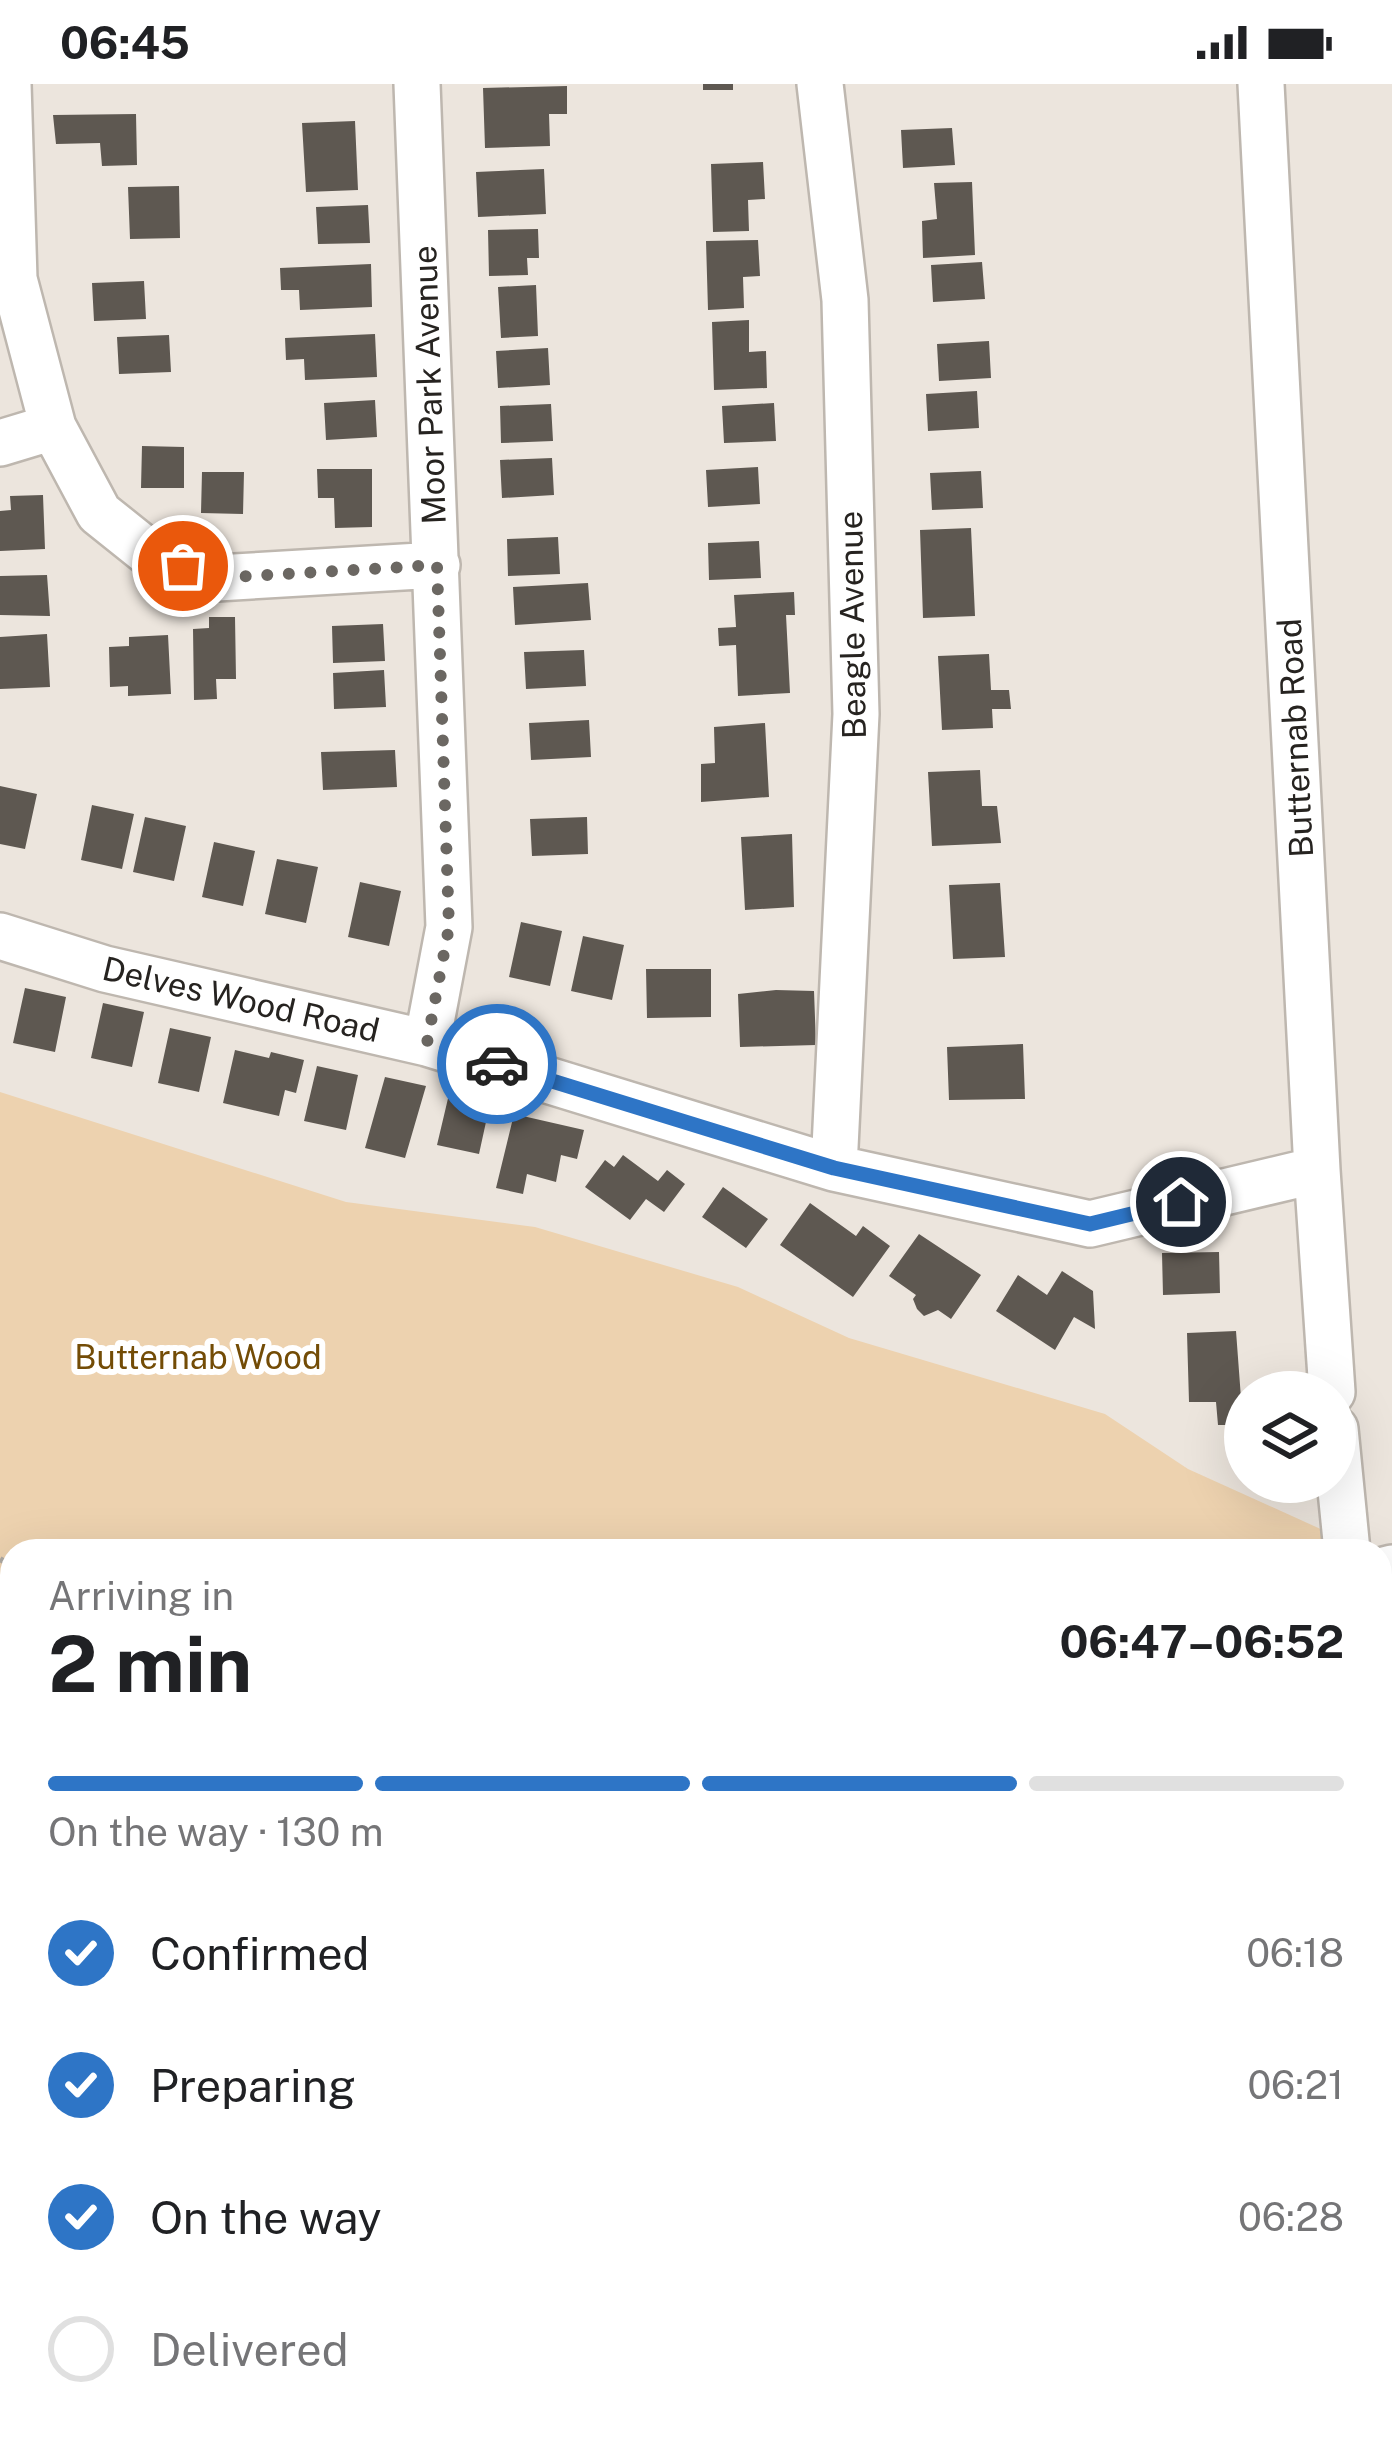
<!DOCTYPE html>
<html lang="en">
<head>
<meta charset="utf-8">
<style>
	:root { --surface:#fff; --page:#f6f6f6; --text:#202124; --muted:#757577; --line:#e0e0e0; --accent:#2e75c6 }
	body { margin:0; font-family:"Public Sans",sans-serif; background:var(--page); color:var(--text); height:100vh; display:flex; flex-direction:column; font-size:45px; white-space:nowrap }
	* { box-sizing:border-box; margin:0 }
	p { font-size:39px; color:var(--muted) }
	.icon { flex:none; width:66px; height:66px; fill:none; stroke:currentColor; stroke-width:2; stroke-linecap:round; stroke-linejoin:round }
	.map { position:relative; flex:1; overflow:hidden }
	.drawer { position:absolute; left:0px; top:1455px; width:1392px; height:900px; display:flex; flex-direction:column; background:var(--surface); border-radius:36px 36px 0 0; box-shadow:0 12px 48px #0002 }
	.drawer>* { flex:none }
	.fabs { position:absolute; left:1224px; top:1287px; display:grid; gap:24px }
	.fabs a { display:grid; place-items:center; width:132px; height:132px; border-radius:50%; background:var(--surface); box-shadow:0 12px 48px #0002; font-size:60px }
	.pin { position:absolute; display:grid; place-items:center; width:102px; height:102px; color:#fff; margin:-51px; border:6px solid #fff; border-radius:50%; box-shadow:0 3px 12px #0007 }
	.courier { position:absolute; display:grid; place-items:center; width:120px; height:120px; margin:-60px; border:9px solid #2e75c6; border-radius:50%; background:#fff; color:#222; box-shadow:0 3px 15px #0007 }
	.overview em { font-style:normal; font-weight:700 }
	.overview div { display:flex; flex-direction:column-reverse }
	.overview { display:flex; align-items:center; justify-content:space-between; height:204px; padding:0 48px }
	h1 { font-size:78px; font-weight:700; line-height:90px }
	.bar { display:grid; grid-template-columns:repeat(4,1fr); gap:18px 12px; align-content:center; height:144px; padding:0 48px }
	.bar i { height:15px; border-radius:9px; background:var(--line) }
	.bar .active { background:var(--accent) }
	.bar p { grid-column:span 4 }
	ol { padding:0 48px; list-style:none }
	li { display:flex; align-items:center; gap:36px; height:132px }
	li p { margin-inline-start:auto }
	li .icon { padding:12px; border-radius:50%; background:var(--accent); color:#fff; stroke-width:4 }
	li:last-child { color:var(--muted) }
	li i { width:66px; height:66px; border:6px solid var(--line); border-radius:50% }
	.status { display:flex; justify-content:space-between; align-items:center; height:84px; padding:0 60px; background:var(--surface); direction:ltr }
	.status svg { height:33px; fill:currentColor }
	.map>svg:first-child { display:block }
	.green { fill:#edd2af }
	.building { fill:#5e5851 }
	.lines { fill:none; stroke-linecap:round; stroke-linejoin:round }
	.street-casing { stroke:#beb7af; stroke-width:50 }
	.path { stroke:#aea9a2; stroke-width:6; stroke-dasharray:6 9; stroke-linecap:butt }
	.street { stroke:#fff; stroke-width:45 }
	.done { stroke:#6b6762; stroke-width:12; stroke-dasharray:0 21.6 }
	.route { stroke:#2e75c6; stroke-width:15 }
	.labels { text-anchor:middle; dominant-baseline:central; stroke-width:12; stroke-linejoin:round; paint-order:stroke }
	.street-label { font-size:33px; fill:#262320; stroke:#fff }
	.park-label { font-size:33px; fill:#734c06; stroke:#fff }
</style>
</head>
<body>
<div class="status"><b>06:45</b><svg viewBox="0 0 49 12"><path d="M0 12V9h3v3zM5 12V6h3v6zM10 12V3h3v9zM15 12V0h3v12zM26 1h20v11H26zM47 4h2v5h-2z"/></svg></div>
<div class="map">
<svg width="1392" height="2355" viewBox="0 0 1392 2355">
	<rect width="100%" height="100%" fill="#ece5dd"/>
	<!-- green -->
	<path class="green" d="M0 1008 346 1118 535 1143 738 1203 849 1254 1105 1330 1188 1385 1325 1447 1327 1467H12V2343H822L837 2355H0Z
		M1392 1514V1714L1380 1630V1518Z
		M1380 1797 1392 1833V2206L1380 2211Z"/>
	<!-- building -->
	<path class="building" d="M703 0H733V6H703Z
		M567 2V30H549L550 62 485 64 483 4Z
		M136 30 137 81 102 82 100 59 56 60 53 31Z
		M355 37 358 106 306 108 302 39Z
		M952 44 955 81 903 84 901 46Z
		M763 78 765 115 748 116 749 147 713 148 711 80Z
		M544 85 546 130 478 133 476 88Z
		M972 98 975 171 923 174 922 137 937 135 934 99Z
		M179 102 180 154 130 155 128 103Z
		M368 121 370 159 318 160 316 123Z
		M538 145 539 174H527L528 191 489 192 488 146Z
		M758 156 760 192 743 193 744 224 708 226 706 157Z
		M982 178 985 215 933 218 931 181Z
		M371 180 372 223 300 226 299 206H281L280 184Z
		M144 197 146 235 94 237 92 199Z
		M536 201 538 252 501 254 498 203Z
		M749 236V268L766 267 767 304 714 306 712 238Z
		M375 250 377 293 305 296 304 275 286 276 285 254Z
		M169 251 171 288 119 290 117 253Z
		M989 257 991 294 939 297 937 260Z
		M548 264 550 301 498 304 496 267Z
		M977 307 979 344 928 347 926 310Z
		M375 316 377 353 326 356 324 319Z
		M774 319 776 357 724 359 722 322Z
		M551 320 553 357 501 359 500 322Z
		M142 362 184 363V404H141Z
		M552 374 554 411 502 414 500 376Z
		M758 383 760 420 708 423 706 386Z
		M317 385H372V443L335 444 334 414H318Z
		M981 387 983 424 932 426 930 389Z
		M202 388H244L243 430 201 429Z
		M43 411 45 465 0 467V427L11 426 10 412Z
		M971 444 975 532 923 534 920 446Z
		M558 453 560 490 508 492 507 455Z
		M759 457 761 494 709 496 708 459Z
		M47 491 50 532 0 531V492Z
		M588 499 591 536 515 541 513 503Z
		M794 508 795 531H786L790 609 738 612 736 561 719 562 718 544 736 543 734 511Z
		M209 533H235L236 595H216L217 615 194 616 193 545 209 544Z
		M383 540 385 577 333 579 332 542Z
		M47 550 50 603 0 605V553Z
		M168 551 171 610 128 612V602L110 603 109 563 129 562V553Z
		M584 566 586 602 526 605 524 568Z
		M989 570 991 606H1009L1011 625H992L993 644 942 646 938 572Z
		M384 586 386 623 334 625 333 589Z
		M589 636 591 673 531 676 529 639Z
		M765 639 769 713 701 718V680L715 679 714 643Z
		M395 666 397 703 323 706 321 668Z
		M980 686 982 722H997L1001 759 932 762 928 688Z
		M0 702 37 710 25 765 0 760Z
		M92 721 134 730 122 785 81 776Z
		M145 733 186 742 174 797 133 788Z
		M587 733 588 770 532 772 530 735Z
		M792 750 794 823 745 826 741 753Z
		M214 758 255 767 243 822 202 813Z
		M277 775 318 783 306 839 265 830Z
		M360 798 401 807 389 862 348 853Z
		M1000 799 1005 873 953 875 949 801Z
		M521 838 562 847 550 902 509 893Z
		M583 852 624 861 612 916 571 907Z
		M646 885H711V933L647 934Z
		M25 904 66 913 55 968 13 959Z
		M776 906 814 907 816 961 740 963 738 910Z
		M103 919 144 928 132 983 91 974Z
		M170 944 211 953 199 1008 158 999Z
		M1023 960 1025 1015 949 1016 947 963Z
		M235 966 269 974 271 968 304 976 296 1009 285 1006 279 1032 223 1019Z
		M317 982 358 991 346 1046 304 1037Z
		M385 993 426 1002 405 1074 365 1064Z
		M450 1006 491 1015 479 1070 437 1061Z
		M514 1030 584 1046 577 1075 561 1071 556 1098 527 1090 523 1110 496 1104Z
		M623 1071 658 1097 667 1086 685 1100 664 1128 646 1115 630 1136 585 1103 605 1076 614 1083Z
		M723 1103 768 1135 746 1164 702 1133Z
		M810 1119 856 1152 863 1142 890 1162 853 1213 780 1161Z
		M919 1150 981 1191 951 1235 938 1226 924 1232 917 1225 913 1215 916 1211 889 1192Z
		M1219 1168 1220 1209 1163 1211 1162 1169Z
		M1062 1187 1093 1207 1095 1245 1074 1233 1055 1266 996 1227 1018 1191 1047 1211Z
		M1236 1247 1243 1341H1218L1216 1318H1189L1187 1249Z
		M1389 2293 1392 2296V2344L1380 2334V2304Z
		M1347 2343H1352L1366 2355H1337Z"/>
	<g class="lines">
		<!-- street casing -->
		<g class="street-casing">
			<path id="street" d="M8 0 14 195 53 343 99 429 149 469 217 494 437 481
				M417 0 449 843 427 959
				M820 0 845 216 856 630 834 1084
				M1261 0 1317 1086 1332 1308
				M0 359 53 343
				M0 852 105 885 427 959 834 1084 1090 1140 1317 1086
				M1335 1345 1347 1467
				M1380 1487 1392 1484
				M1380 1723 1392 1776"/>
		</g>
		<!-- path -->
		<path class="path" d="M0 1475 12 1482
			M1380 1987 1392 1972"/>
		<!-- street -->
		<use href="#street" class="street"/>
	</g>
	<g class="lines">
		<!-- done -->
		<path class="done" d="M183 482 217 494 437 481 449 843 427 959 497 980"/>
		<!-- route -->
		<path class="route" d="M497 980 834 1084 1090 1140 1181 1118"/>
	</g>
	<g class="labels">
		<!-- street labels -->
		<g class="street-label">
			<text transform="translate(429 301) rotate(-92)">Moor Park Avenue</text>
			<text transform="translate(852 541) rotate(-91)">Beagle Avenue</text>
			<text transform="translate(1295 654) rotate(-93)">Butternab Road</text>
			<text transform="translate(241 915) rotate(13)">Delves Wood Road</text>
		</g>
		<!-- park labels -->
		<g class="park-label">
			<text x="198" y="1273">Butternab Wood</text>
		</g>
	</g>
</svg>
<div class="fabs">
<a><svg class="icon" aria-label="layers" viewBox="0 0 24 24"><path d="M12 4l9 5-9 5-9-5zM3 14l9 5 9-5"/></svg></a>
</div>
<div class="pin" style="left:183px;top:482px;background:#ea580c"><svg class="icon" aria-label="bag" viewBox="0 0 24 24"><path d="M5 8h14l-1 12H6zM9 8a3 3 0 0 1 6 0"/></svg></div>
<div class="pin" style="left:1181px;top:1118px;background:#1f2937"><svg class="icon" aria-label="home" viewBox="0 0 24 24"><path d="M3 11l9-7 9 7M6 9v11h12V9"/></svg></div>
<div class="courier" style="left:497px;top:980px"><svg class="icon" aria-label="car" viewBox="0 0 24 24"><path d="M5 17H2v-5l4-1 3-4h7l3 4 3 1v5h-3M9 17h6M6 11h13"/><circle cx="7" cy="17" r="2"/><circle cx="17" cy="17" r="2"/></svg></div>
<section class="drawer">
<div class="overview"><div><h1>2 min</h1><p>Arriving in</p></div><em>06:47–06:52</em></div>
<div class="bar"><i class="active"></i><i class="active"></i><i class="active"></i><i></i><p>On the way · 130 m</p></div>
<ol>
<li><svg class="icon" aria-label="check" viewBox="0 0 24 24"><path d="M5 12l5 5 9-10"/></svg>Confirmed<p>06:18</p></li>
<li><svg class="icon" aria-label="check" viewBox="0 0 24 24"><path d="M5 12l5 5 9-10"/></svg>Preparing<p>06:21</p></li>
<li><svg class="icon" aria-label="check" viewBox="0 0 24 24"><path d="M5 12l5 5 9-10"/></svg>On the way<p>06:28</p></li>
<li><i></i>Delivered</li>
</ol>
</section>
</div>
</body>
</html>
